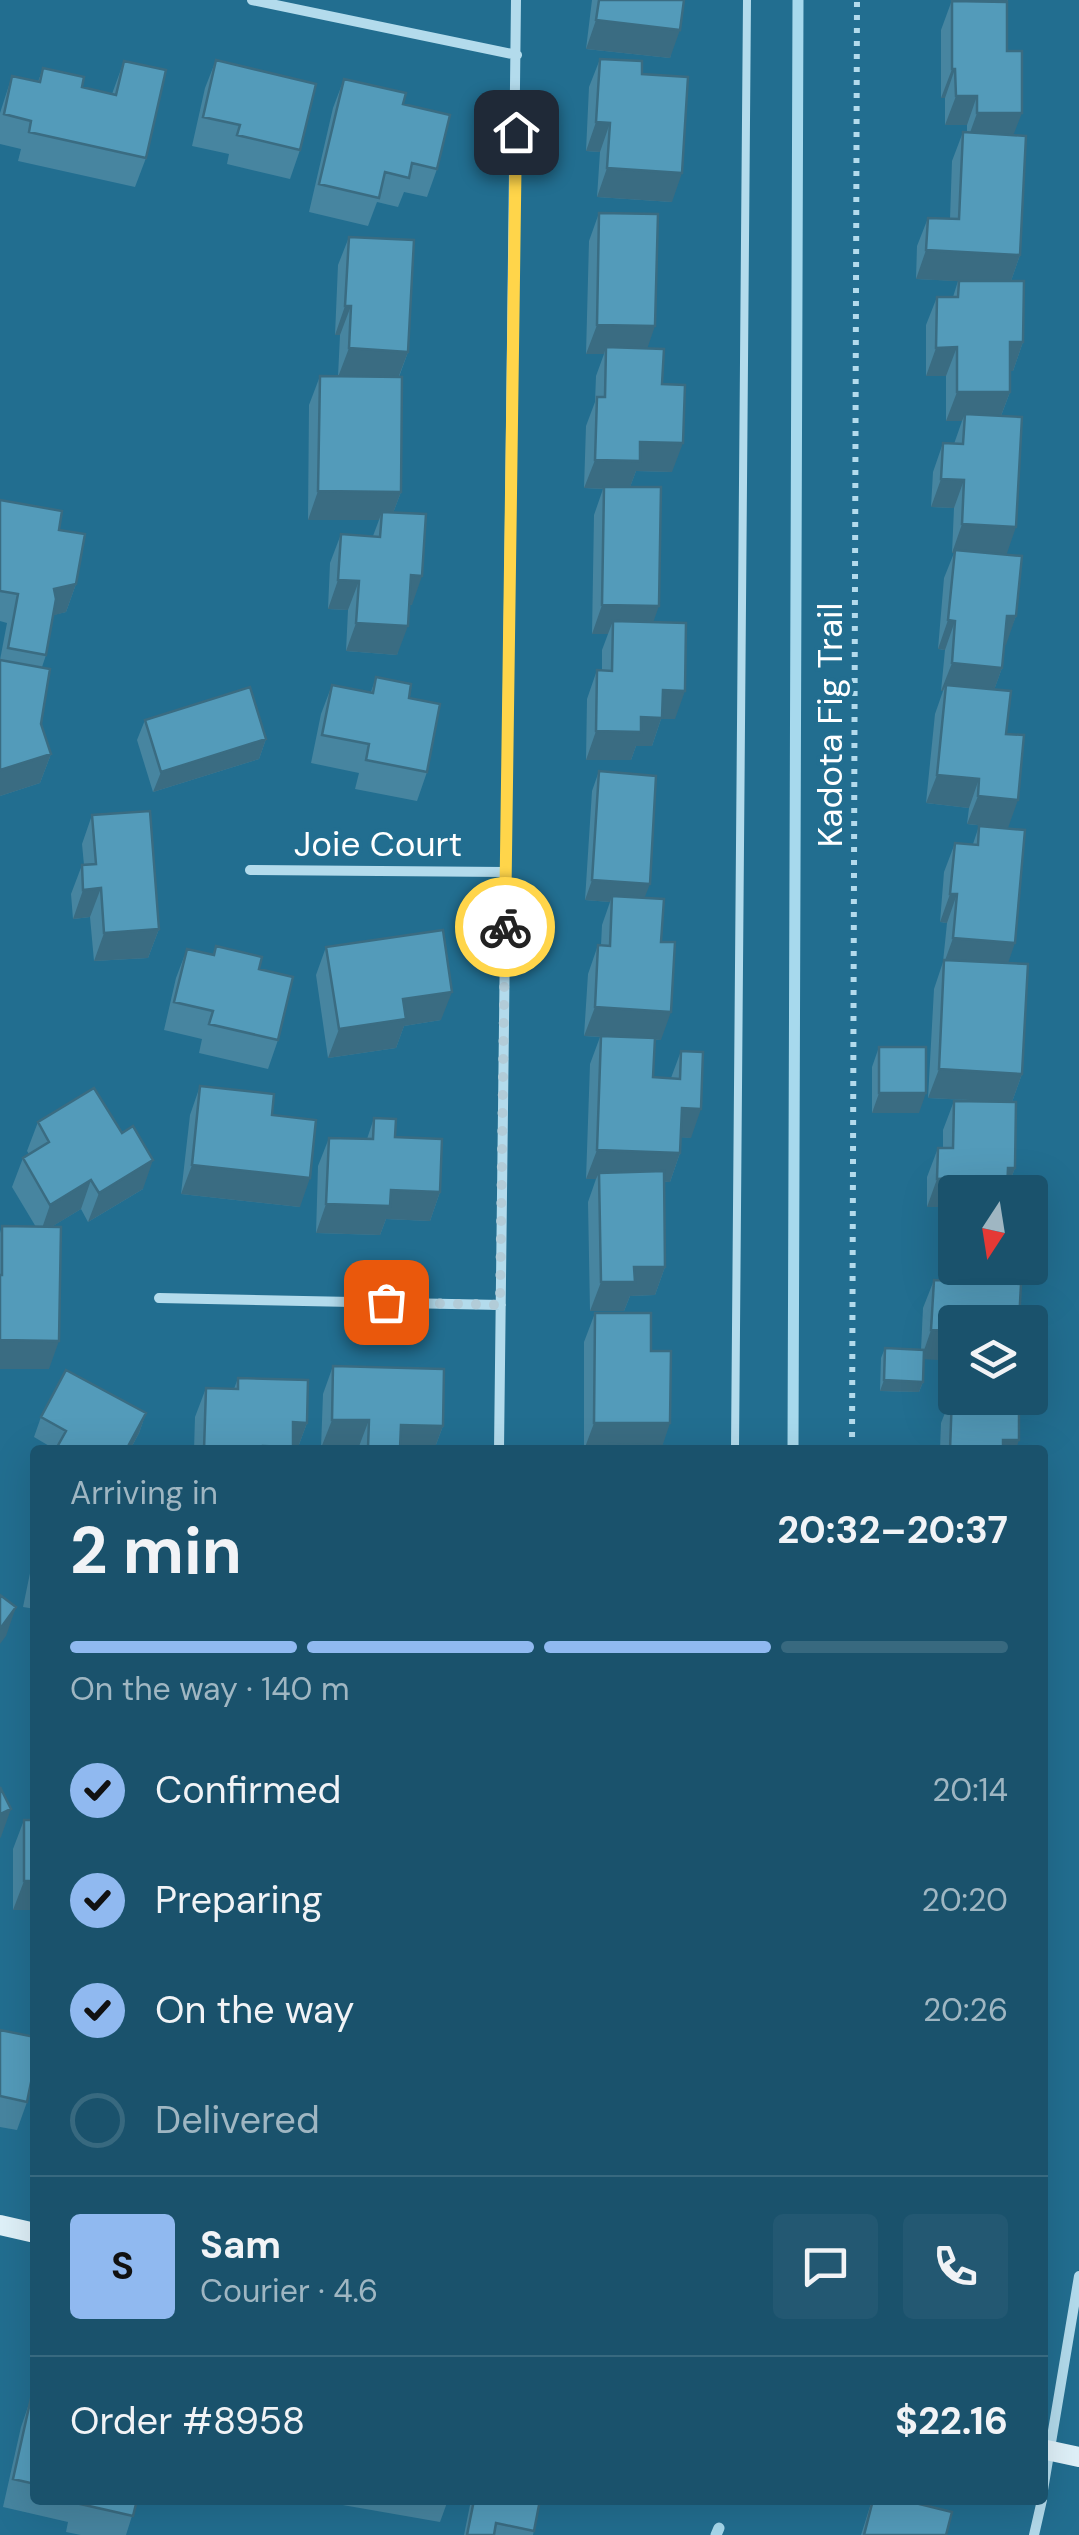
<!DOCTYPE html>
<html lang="en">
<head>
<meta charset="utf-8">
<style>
	:root { --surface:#1a526c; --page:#235872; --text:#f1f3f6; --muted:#9fb6c2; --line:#38697f; --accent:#90b9f0 }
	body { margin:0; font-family:"DM Sans",sans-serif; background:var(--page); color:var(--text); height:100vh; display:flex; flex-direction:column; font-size:38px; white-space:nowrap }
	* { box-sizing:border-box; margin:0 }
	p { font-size:32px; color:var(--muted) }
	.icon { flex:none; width:55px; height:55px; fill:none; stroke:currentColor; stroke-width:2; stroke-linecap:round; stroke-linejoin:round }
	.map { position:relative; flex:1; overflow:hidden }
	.details { position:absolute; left:30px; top:1445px; width:1018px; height:1060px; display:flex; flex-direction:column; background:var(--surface); border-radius:10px; box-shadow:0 10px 40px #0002 }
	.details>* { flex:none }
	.needle { width:65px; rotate:192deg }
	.controls { position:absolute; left:938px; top:1175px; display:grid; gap:20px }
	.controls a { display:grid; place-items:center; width:110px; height:110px; border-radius:10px; background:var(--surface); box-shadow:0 10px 40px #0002; font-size:50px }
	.pin { position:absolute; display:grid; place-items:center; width:85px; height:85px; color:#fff; margin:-42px; border-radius:20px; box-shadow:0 5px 15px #0006 }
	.courier { position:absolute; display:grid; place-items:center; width:100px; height:100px; margin:-50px; border:8px solid #ffd54a; border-radius:50%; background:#fff; color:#222; box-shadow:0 2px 12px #0007 }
	.summary em { font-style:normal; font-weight:700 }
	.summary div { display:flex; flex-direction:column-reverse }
	.summary { display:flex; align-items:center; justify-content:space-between; height:170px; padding:0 40px }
	h1 { font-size:65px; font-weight:700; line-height:75px }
	.bar { display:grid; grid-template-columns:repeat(4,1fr); gap:15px 10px; align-content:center; height:120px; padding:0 40px }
	.bar i { height:12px; border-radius:8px; background:var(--line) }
	.bar .current { background:var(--accent) }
	.bar p { grid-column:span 4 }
	.line { display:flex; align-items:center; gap:25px; padding:0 40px; border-top:2px solid var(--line) }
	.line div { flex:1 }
	.round { display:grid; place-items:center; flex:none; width:105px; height:105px; border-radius:10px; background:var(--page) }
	ol { padding:0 40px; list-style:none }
	li { display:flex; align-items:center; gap:30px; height:110px }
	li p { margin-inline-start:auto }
	li .icon { padding:10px; border-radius:50%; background:var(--accent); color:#111; stroke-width:4 }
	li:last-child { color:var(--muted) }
	li i { width:55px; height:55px; border:5px solid var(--line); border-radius:50% }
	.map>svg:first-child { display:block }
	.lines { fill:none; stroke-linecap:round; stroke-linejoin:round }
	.stream { stroke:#a7d9ed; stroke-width:11 }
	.path { stroke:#b3dbec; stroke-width:6; stroke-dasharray:5 8; stroke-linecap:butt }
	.lane { stroke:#b3dbec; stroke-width:8 }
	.street { stroke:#b3dbec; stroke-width:10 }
	.secondary { stroke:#dff1f9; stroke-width:20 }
	.wall { fill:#4785a0 }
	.shaded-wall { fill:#3a6c82 }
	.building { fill:#539bba; stroke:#3a6c82; stroke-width:2.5 }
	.done { stroke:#b2ccd8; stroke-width:10; stroke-dasharray:0 18 }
	.route { stroke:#ffd54a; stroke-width:12 }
	.labels { text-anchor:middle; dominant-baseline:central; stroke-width:8; stroke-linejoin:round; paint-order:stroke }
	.street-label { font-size:35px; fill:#fff; stroke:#226e90 }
</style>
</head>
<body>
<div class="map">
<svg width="1079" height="2535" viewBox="0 0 1079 2535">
	<rect width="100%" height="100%" fill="#226e90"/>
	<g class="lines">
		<!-- stream -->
		<path class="stream" d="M793 1450 798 0
			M716 2535 719 2528"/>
		<!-- path -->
		<path class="path" d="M852 1450 857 0"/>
		<!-- lane -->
		<path class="lane" d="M735 1450 747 0"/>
		<!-- street -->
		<path class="street" d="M252 0 517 55
			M250 870 505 872
			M159 1298 501 1305
			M499 1450 516 0
			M1042 2496 1079 2276
			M1034 2535 1042 2500"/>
		<!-- secondary -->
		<path class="secondary" d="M0 2225 35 2233
			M1042 2449 1079 2457"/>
	</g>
	<!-- wall -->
	<path class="wall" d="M592 0H684L670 58 586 49Z
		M952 0H1008L1007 51 1020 255 1011 281 1023 342 1013 371H1010V392L1001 416 1006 555 1016 616 1004 645 1002 668 994 690 1006 734 1008 963 1022 1074 1012 1102 1015 1168 955 1322 924 1359 923 1382 919 1392 880 1391 881 1358 885 1348 921 1350 923 1308 934 1280H944V1262L951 1243H941L942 1207H927V1177L938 1148H943V1130L954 1101 1007 1102 928 1098 934 989 943 962 947 923 940 922 944 872 955 843 973 844 979 826 1003 828 967 824 969 808 926 803 935 714 943 691H941L945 650 938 649 944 578 954 553H952L954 508 931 507 933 472 943 443 954 444 962 421H946V376H926V325L937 297H953L958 281 916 279 917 246 928 218 950 219 952 161 963 132 967 133V125H945V98H941V30Z
		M600 59 642 74 672 202 597 197 600 152 586 151 589 87Z
		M216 60 300 150 290 179 227 164 229 154 192 146 205 88Z
		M124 61 146 158 135 187 18 161 21 149 0 144V113L12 76 38 82 43 68 82 87 112 94Z
		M344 79 403 104 437 169 427 197 404 192 398 207 377 202 368 226 309 212 333 108Z
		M599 213 647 348 662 384 672 472 636 471 630 487 653 622 675 719H661L652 746H636L631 760H586L587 699 597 670H602V650L608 634H592L594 515 603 489 584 488 586 426 595 402 596 376 604 354H586L589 241Z
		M349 237 408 352 399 377 401 492 393 513 412 605H409L397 655 346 651 348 610 328 609 330 563 341 534 373 536 379 520H308L309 405 320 376H338L340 335H335L338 265Z
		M0 500 59 530 76 584 66 612 53 615 46 655 42 667 41 724 51 754 40 783 0 796V660L7 623 0 621Z
		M376 677 409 698 427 772 417 801 355 789 359 773 311 763 321 714 332 685 371 692Z
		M145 720 266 739 259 759 153 792 137 740Z
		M599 771 661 942V1040H655L653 1077 671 1078 681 1051 691 1138 681 1137 680 1153 670 1182H664L665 1267 655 1295 630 1296 624 1311H590L588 1202 596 1179H586L590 1064 600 1037 584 1036 588 974 598 945H601L602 925 610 902 585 900 592 791Z
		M92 815 159 929 148 958 94 961 90 917 73 919 71 894 82 865H84L82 844Z
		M216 946 259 969 278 1040 268 1069 199 1053 202 1039 164 1030 176 978 187 949 213 955Z
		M326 947 441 1020 404 1026 396 1048 328 1058 316 975Z
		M879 1047 919 1113H872V1067Z
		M200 1086 272 1115 300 1207 181 1194 190 1115Z
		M374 1118 395 1137 440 1192 430 1221 386 1219 380 1235 316 1233 318 1166 329 1138 367 1139Z
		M38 1122 143 1189 88 1222 81 1209 51 1227 49 1369H0V1233L2 1226 36 1227 12 1187 23 1158 29 1154 27 1151Z
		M595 1313 651 1351 662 1446 718 1450H584V1342Z
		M333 1366 443 1426 434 1450 321 1448 323 1394Z
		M238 1378 307 1423 297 1450H194L195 1417 206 1388 234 1389Z
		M952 1395 1016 1450H940L941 1423Z
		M146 1413 139 1433 130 1450H56L34 1437 41 1417Z
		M35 1549V1609L23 1607Z
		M24 1820H35V1910H13V1849Z
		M0 2030 27 2102 17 2130 0 2127Z
		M31 2398 35 2399V2500H137L126 2535H81L66 2532 68 2522 3 2507 21 2427Z
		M314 2500H448L440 2522Z
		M471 2500H540L533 2535H464Z
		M872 2500H903L946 2535H861Z"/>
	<!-- shaded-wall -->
	<path class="shaded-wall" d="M953 0H1008L1005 6 952 3Z
		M596 20 680 30 670 58 586 49Z
		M952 69H955L945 98H941Z
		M956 96H977L967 125H945Z
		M977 113H1022L1011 141H967Z
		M596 122 610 123 600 152 586 151Z
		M607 168 682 173 672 202 597 197Z
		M926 250 1020 255 1010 284 916 279Z
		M345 306H351L340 335H335Z
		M597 325 655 326 645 355 606 347 604 354H586Z
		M1010 342H1023L1013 371H999Z
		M957 347 946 376H926L936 348Z
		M349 348 408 352 397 381 338 377Z
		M957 392H1010L999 421 965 414 962 421H946Z
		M640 442 683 443 672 472 636 471 629 490 584 488 595 460Z
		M941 479 964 480 954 508 931 507Z
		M318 491 401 492 390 521 382 512 379 520H308Z
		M962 524 1016 527 1006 556 952 553Z
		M411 575 422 576 412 605 401 604Z
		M338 580 359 581 348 610 328 609Z
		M76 584 66 612 44 618 54 589Z
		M602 605 659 606 649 634 613 621 608 634H592Z
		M1007 616H1016L1006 645 997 644Z
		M948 620 955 621 945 650 938 649Z
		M356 623 408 626 397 655 346 651Z
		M952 663 1002 668 992 696 946 685 943 691H941Z
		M663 690 685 691 675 719H661L652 746H636L631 760H586L596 731 641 717Z
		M266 739 259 759 153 792 161 772Z
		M51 754 40 783 0 796V770Z
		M937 775 979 779 969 808 926 803Z
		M978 796 1018 800 1008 828 967 824Z
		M592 880 650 884 642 904 612 896 610 902 585 900Z
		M101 888 90 917 73 919 83 890Z
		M950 894H957L947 923 940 922Z
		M159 929 148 958 94 961 104 933Z
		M953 938 1015 943 1005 972 943 966Z
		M452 992 441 1020 404 1026 396 1048 328 1058 339 1029 403 999Z
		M595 1007 671 1012 661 1040 584 1036Z
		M939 1069 1022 1074 1012 1102 928 1098Z
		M879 1093H926L919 1113H872Z
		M682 1108 701 1109 691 1138 671 1137Z
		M597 1150 680 1153 670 1182 599 1179V1173L596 1179H586Z
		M153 1160 143 1189 88 1222 99 1193Z
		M192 1165 310 1178 300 1207 181 1194Z
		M1008 1168H1015L1006 1192Z
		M952 1178 942 1207H927L937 1179Z
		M91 1180 81 1209 40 1234 50 1205Z
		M391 1190 440 1192 430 1221 386 1219 380 1235 316 1233 326 1204Z
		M951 1214H955V1243V1233L951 1243H941Z
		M634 1267H665L655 1295 630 1296 624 1311H590L601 1282Z
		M931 1330 955 1331V1361L921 1359Z
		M0 1340 59 1341 49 1369H0Z
		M884 1380 923 1382 919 1392 880 1391Z
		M146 1413 139 1433 130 1450H126Z
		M332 1420H369L358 1449 321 1448Z
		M293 1422 307 1423 297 1450H261L263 1446Z
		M594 1423H670L661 1450 610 1444 608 1450H584Z
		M401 1425 443 1426 434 1450H367Z
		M1003 1440H1019L1016 1450H1000Z
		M16 1607 6 1636 0 1644V1629Z
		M11 1809 1 1837 0 1838V1814Z
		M24 1881H35V1910H13Z"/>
	<!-- building -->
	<path class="building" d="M599 0H684L680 30 596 20Z
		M952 1 1007 2V51H1022V113H977V96H956L955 69H952Z
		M600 59 642 61V74L688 77 682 173 607 168 610 123 596 122Z
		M216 60 316 84 300 150 237 135 240 125 203 117Z
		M124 61 166 70 146 158 29 132 31 121 4 114 12 76 40 82 43 68 84 77 82 87 116 95Z
		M344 79 406 93 403 104 450 115 437 169 412 163 409 178 385 172 379 198 319 184Z
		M963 132 1026 136 1020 255 926 250 928 218 959 219Z
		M599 213 658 214 655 326 597 325Z
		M349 237 414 240 408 352 349 348 351 306H345Z
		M959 281H1024L1023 342H1010V392H957V347L936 348 937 297H958Z
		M606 347 664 349 662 384 685 385 683 443 640 442V461L595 460 597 397H605Z
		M320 376 402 377 401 492 318 491Z
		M965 414 1022 417 1016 527 962 524 964 480 941 479 943 443 963 444Z
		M604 487H661L659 606 602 605Z
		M0 500 62 511 59 530 85 534 76 584 54 589 56 599 46 655 8 648 18 594 0 591Z
		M382 512 426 514 422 576 411 575 408 626 356 623 359 581 338 580 341 534 380 537Z
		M955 550 1022 556 1016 616H1007L1002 668 952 663 955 621 948 620Z
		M613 621 686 623 685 691 663 690 662 718 641 717V732L596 731 597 670 612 671Z
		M0 660 50 669 41 724 51 754 0 770Z
		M376 677 411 684 409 698 440 704 427 772 366 760 369 744 322 735 332 685 373 693Z
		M946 685 1011 691 1006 734 1024 735 1018 800 978 796 979 779 937 775Z
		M250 687 266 739 161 772 145 720Z
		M599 771 656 776 650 884 592 880Z
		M150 811 159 929 104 933 101 888 83 890 82 865 96 864 92 815Z
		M979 826 1025 830 1015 943 953 938 957 894H950L955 843 978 845Z
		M612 896 664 899 661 942H675L671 1012 595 1007 598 945 610 946Z
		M443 930 452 992 403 999 406 1019 339 1029 326 947Z
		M216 946 262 957 259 969 293 977 278 1040 209 1024 213 1011 174 1002 187 949 214 955Z
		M944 960 1028 964 1022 1074 939 1069Z
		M601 1036 655 1038 653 1077 680 1079 681 1051 703 1052 701 1109 682 1108 680 1153 597 1150Z
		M879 1047H926V1093H879Z
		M200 1086 274 1094 272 1115 316 1120 310 1178 192 1165Z
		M94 1088 122 1133 133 1126 153 1160 99 1193 91 1180 50 1205 23 1158 49 1142 38 1122Z
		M954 1101 1016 1102 1015 1168H1008L1007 1192H955V1214H951L952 1178 937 1179 938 1148H953Z
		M374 1118 396 1119 395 1137 442 1139 440 1192 391 1190 390 1206 326 1204 329 1138 373 1139Z
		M664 1171 665 1267H634L635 1282H601L599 1173Z
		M2 1226 61 1227 59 1341 0 1340V1275H2Z
		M955 1233V1268H1005V1283L1021 1284 1019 1322H955V1331L931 1330 934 1280 953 1281Z
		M595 1313H651V1351H671L670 1423H594Z
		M885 1348 924 1350 923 1382 884 1380Z
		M333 1366 444 1369 443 1426 401 1425 400 1449 368 1448 369 1420H332Z
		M66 1370 146 1413 126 1450 56 1449 66 1431 41 1417Z
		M238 1378 308 1380 307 1423 293 1422V1447L263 1446V1450H204L206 1388 238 1389Z
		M955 1394V1398H1019V1440H1003V1450H950L952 1395Z
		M610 1444 718 1448V1450H610Z
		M0 1595 16 1607 0 1629Z
		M0 1787 11 1809 0 1814Z
		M24 1820H35V1881H24Z
		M0 2030 35 2037V2063L27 2102 0 2096Z
		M31 2398 35 2399V2484L13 2479Z
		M77 2500H137L133 2516 76 2503Z
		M474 2500H540L534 2531 496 2523 494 2535H467Z
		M873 2500H903L952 2512 946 2535H864Z"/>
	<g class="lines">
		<!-- done -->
		<path class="done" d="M386 1302 500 1305 505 927"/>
		<!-- route -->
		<path class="route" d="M505 927 516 132"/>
	</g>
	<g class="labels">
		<!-- street labels -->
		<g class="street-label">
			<text transform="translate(830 725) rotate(-90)">Kadota Fig Trail</text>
			<text x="378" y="844">Joie Court</text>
		</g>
	</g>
</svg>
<div class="controls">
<a><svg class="needle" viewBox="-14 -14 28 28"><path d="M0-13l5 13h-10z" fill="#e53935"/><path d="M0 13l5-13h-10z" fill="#9fb6c2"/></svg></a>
<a><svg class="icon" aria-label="layers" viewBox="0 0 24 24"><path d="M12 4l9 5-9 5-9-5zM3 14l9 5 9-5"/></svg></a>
</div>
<div class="pin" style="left:386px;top:1302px;background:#ea580c"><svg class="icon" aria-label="bag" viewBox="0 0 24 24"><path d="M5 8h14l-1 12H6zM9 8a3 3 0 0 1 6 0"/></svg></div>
<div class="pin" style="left:516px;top:132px;background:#1f2937"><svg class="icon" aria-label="home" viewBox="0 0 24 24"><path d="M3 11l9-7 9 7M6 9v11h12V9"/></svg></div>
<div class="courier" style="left:505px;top:927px"><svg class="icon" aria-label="bike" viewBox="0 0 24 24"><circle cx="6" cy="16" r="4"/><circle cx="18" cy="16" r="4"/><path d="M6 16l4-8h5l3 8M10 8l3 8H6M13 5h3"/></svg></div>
<section class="details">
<div class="summary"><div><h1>2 min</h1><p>Arriving in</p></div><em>20:32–20:37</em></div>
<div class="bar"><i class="current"></i><i class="current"></i><i class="current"></i><i></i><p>On the way · 140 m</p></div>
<ol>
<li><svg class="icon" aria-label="check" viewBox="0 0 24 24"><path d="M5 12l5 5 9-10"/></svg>Confirmed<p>20:14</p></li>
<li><svg class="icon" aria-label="check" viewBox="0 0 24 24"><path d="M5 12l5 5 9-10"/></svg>Preparing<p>20:20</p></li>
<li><svg class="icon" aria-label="check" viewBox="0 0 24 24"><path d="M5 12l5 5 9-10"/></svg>On the way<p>20:26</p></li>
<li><i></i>Delivered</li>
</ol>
<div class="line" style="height:180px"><b class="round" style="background:var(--accent);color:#111">S</b><div><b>Sam</b><p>Courier · 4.6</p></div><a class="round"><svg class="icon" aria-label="chat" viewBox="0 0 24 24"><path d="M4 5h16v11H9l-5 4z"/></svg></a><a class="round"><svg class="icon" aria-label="phone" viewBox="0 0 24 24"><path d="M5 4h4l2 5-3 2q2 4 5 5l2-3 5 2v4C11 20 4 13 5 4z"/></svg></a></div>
<div class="line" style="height:130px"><div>Order #8958</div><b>$22.16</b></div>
</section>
</div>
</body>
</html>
